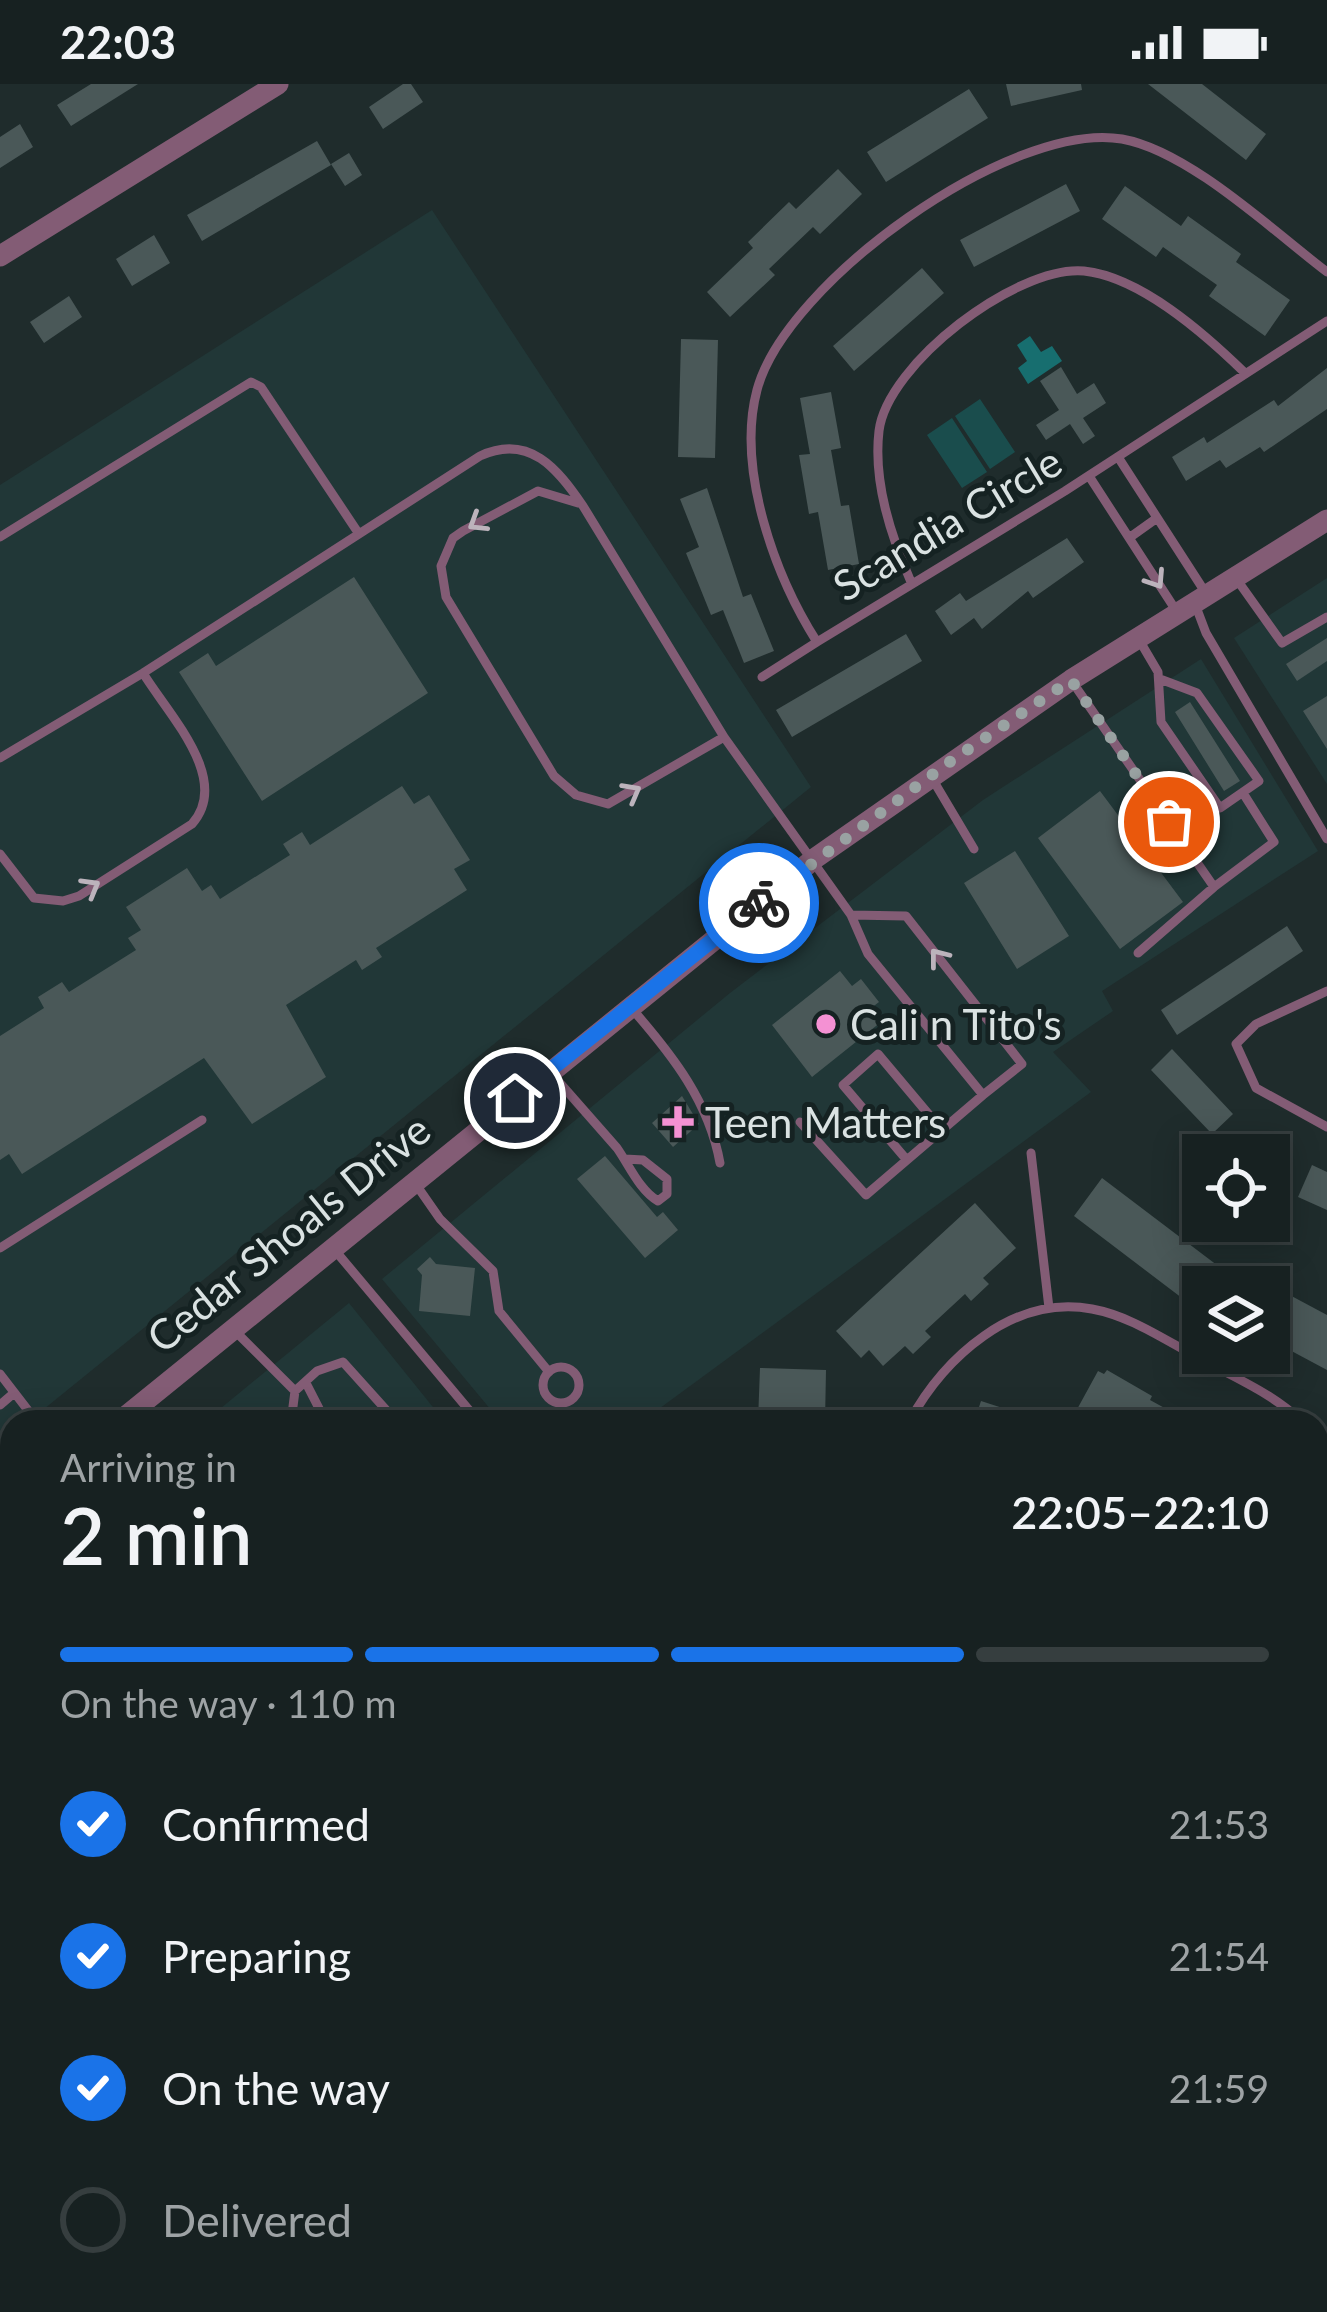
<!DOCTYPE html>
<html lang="en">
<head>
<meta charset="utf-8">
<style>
	:root { --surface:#172121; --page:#242e2e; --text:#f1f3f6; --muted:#9ea3a5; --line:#363e3f; --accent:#1a73e8 }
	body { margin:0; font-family:Lato,sans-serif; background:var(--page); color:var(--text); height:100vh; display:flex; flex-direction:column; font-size:45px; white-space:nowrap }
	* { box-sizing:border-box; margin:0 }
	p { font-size:39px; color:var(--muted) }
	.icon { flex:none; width:66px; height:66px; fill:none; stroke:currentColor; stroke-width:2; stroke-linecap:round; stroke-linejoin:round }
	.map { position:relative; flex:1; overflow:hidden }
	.drawer { position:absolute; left:0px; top:1326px; width:1329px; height:903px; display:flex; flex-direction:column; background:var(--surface); border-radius:36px 36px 0 0; box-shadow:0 6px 30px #0003,0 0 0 3px var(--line) }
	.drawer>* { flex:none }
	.controls { position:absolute; left:1182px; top:1050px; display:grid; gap:24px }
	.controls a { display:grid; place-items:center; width:108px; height:108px; border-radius:0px; background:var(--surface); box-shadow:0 6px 30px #0003,0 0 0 3px var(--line); font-size:60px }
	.pin { position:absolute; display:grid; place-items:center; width:102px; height:102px; color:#fff; margin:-51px; border:6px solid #fff; border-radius:50%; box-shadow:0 3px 12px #0007 }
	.courier { position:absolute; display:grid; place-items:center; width:120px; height:120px; margin:-60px; border:9px solid #1a73e8; border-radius:50%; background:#fff; color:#222; box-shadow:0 3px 15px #0007 }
	.summary em { font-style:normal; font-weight:600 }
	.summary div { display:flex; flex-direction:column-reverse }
	.summary { display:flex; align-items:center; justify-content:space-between; height:204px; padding:0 60px }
	h1 { font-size:78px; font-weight:600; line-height:90px }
	.bar { display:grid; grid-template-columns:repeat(4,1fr); gap:18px 12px; align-content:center; height:144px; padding:0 60px }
	.bar i { height:15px; border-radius:9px; background:var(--line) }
	.bar .current { background:var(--accent) }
	.bar p { grid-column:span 4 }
	ol { padding:0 60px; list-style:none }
	li { display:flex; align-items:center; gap:36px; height:132px }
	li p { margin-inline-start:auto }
	li .icon { padding:12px; border-radius:50%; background:var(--accent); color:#fff; stroke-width:4 }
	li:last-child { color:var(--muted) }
	li i { width:66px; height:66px; border:6px solid var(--line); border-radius:50% }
	.status { display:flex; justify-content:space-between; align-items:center; height:84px; padding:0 60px; background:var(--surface); direction:ltr }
	.status svg { height:33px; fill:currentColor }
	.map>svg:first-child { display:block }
	.built { fill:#213737 }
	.green { fill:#1a4d4d }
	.water { fill:#176e6f }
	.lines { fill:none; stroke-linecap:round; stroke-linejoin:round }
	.stream { stroke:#176e6f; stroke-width:6 }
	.building { fill:#4a5858 }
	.service { stroke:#835c75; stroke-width:9 }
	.minor { stroke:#835c75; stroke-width:16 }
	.tertiary { stroke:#835c75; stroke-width:21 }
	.oneway { stroke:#bcb3bc }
	.done { stroke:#99a2a2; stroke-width:12; stroke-dasharray:0 21.6 }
	.route { stroke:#1a73e8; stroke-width:15 }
	.poi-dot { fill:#f491d3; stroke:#152222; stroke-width:4.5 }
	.labels { text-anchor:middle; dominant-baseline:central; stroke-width:10; stroke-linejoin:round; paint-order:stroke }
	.street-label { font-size:42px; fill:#dae2e2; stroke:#152222 }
	.poi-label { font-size:42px; fill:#dae2e2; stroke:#152222; text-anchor:start }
</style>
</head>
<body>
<div class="status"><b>22:03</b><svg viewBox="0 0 49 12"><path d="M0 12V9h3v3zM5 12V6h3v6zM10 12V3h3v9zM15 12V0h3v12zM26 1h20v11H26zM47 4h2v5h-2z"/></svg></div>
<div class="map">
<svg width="1327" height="2228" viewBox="0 0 1327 2228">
	<rect width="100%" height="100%" fill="#1f2c2c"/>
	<!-- built -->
	<path class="built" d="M432 126 811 703 28 1338H12V1351L0 1361V401Z
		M1327 494V700L1234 554Z
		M1201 575 1318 767 1102 907 1113 927 1053 968 1091 1008 641 1338H501L382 1195 730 909 983 716Z
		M349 1219 445 1338H204Z"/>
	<!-- green -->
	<path class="green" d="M980 315 1015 368 990 385 955 332Z
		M952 334 987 388 962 404 927 351Z"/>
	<!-- water -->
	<path class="water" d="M1030 252 1041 268 1052 262 1062 277 1028 300 1018 284 1027 277 1017 261Z"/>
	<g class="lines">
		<!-- stream -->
		<path class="stream" d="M1317 1710 1327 1717
			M9 1736H12
			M1259 2217 1269 2228"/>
	</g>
	<!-- building -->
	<path class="building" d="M91 0H138L71 42 57 21Z
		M403 0H411L423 18 383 45 369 23Z
		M1006 0H1081L1082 6 1011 22Z
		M1148 0H1202L1266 50 1246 76Z
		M969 5 988 34 886 98 867 68Z
		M20 40 33 63 0 84V53Z
		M317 57 331 81 202 157 187 131Z
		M349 69 362 91 345 102 331 80Z
		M838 85 862 110 820 150 813 143 769 185 775 191 730 233 707 208 753 164 748 158 789 118 796 125Z
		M1066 100 1080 127 974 183 960 156Z
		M1125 102 1181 142 1188 132 1241 170 1236 178 1290 216 1265 252 1209 212 1217 201 1163 163 1156 173 1102 135Z
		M154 151 170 179 132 202 116 175Z
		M922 184 944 209 854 287 833 262Z
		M69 212 82 233 44 259 30 238Z
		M681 255 718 256 715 374 678 373Z
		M1061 283 1077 310 1094 299 1106 319 1083 334 1095 352 1083 360 1070 340 1046 356 1036 341 1059 326 1040 297Z
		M1327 284V325L1264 368 1260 363 1226 384 1220 376 1186 397 1172 373 1204 353 1207 359 1274 316 1278 322Z
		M831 308 841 364 831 366 841 422 849 421 859 480 828 486 818 428 809 430 799 371 810 370 800 314Z
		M707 404 743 513 751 510 774 567 744 579 723 526 711 531 686 469 699 463 680 415Z
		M1067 454 1084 478 1033 514 1028 507 982 545 974 534 951 551 935 527 960 509 966 517Z
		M354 493 428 609 262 717 179 588 208 569 216 582Z
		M906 550 922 577 792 653 776 626Z
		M1327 554V577L1297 597 1286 580Z
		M1327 612V665L1303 627Z
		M1190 618 1240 697 1224 707 1175 628Z
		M402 702 414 720 429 711 470 776 454 785 467 806 376 864 382 873 362 886 356 876 286 921 326 993 252 1040 204 974 22 1090 9 1070 0 1076V952L44 924 38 913 62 898 69 908 136 866 128 854 141 846 126 823 187 784 202 807 211 801 220 815 290 771 283 760 302 748 310 761Z
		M1100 707 1183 818 1120 865 1038 754Z
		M1015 767 1069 852 1017 885 964 799Z
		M1287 842 1303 867 1177 951 1161 926Z
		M840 887 852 902 861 895 879 918 870 925 881 938 812 993 772 941Z
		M1172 965 1233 1030 1212 1050 1151 986Z
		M682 1012 699 1040 673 1063 652 1039Z
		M605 1072 657 1133 663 1128 678 1146 645 1174 577 1095Z
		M1312 1081 1327 1088V1126L1298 1113Z
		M1102 1094 1230 1191 1221 1203H1203V1230L1074 1132Z
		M975 1119 1016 1164 983 1194 989 1200 971 1217 965 1210 925 1247 931 1253 913 1270 905 1262 883 1282 869 1266 861 1274 836 1247Z
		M430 1173 436 1180 475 1184 470 1232 419 1227 422 1191 417 1185Z
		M1284 1208 1327 1231V1286L1269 1255V1237Z
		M760 1284 826 1286 825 1338 758 1337Z
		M1107 1286 1152 1312 1150 1316 1190 1338H1091L1075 1329 1098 1287 1104 1290Z
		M981 1317 1037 1335 1036 1338H974Z"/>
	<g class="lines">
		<!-- service -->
		<path class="service" d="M1327 188C1273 147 1189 67 1122 55 1011 36 785 199 757 306 736 385 775 492 817 558L1065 407 1327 237
			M1118 373 1207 511
			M1089 392 1177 528
			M578 419 538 407 463 447 453 454 441 482 446 513 554 692 576 711 608 720 724 653
			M0 453 251 298 261 303 357 447
			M1129 454 1157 434
			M1235 493 1282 559 1327 533
			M911 498C891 452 873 398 879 347 887 280 1017 181 1084 187 1141 193 1205 250 1245 289
			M1195 520 1206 549 1327 755
			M1138 554 1158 588 1161 638 1220 724 1259 697 1197 609 1160 595
			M762 593 817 558
			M1071 596 1214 803 1274 758 1243 709
			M0 674 143 589 480 372C529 349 558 385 583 422L724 653 851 831 868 870 983 1011 1022 980 906 832 851 831
			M933 696 974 765
			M0 770 34 814 63 817 79 812 192 740C232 695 168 630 143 589
			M1138 869 1214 803
			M1327 907 1256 940 1236 960 1256 1004 1327 1043
			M633 926C673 972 709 1018 720 1079
			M552 990 617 1064C629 1081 640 1107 658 1117L667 1110V1095L643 1076 625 1075
			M800 1038 866 1111 983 1011
			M1031 1069 1049 1224
			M906 1075 843 1001 878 970 941 1045
			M417 1102 440 1135 493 1187 499 1227 549 1288
			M0 1164 202 1036
			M333 1164 479 1338
			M236 1248 295 1307 317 1287 343 1278 397 1338
			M543 1301a18 18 0 1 1 36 0a18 18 0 1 1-36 0Z
			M0 1290 37 1338
			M307 1301 326 1338
			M0 1321 14 1309
			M291 1338 295 1307
			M909 1338C944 1274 1013 1210 1092 1225 1131 1232 1166 1257 1201 1275 1235 1294 1274 1310 1302 1338
			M1317 1354 1327 1364
			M1317 1541 1327 1531
			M12 1619V1626
			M0 1645 12 1635"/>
		<!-- minor -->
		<path class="minor" d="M0 1746 12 1759
			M1317 1899 1327 1894
			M0 2046 12 2037
			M171 2217 180 2228
			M884 2228 892 2217"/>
		<!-- tertiary -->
		<path class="tertiary" d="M0 172 278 0
			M119 1338 814 775 1071 596 1327 436
			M0 1433 12 1423"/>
	</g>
	<!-- one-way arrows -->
	<defs><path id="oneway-chevron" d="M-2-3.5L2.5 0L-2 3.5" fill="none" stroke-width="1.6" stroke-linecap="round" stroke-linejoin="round" transform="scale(3)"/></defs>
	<g class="oneway">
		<use href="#oneway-chevron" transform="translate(477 439) rotate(148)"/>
		<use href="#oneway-chevron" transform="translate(1156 496) rotate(57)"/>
		<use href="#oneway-chevron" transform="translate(632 708) rotate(-29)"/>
		<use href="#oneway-chevron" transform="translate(91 803) rotate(-30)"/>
		<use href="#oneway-chevron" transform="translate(938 873) rotate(-128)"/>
	</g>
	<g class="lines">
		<!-- done -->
		<path class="done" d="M759 819 948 679 1071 596 1169 738"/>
		<!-- route -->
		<path class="route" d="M515 1014 759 819"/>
	</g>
	<!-- markers -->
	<g class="poi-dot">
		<circle cx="826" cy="940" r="12"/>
		<path d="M672 1020h12v12h12v12h-12v12h-12v-12h-12v-12h12z"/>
	</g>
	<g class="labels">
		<!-- street labels -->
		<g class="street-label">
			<text transform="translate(947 439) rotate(-31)">Scandia Circle</text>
			<text transform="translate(288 1149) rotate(-39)">Cedar Shoals Drive</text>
		</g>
		<!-- poi labels -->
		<g class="poi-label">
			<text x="850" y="940">Cali n Tito's</text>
			<text x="705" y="1038">Teen Matters</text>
		</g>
	</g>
</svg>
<div class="controls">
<a><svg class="icon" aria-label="locate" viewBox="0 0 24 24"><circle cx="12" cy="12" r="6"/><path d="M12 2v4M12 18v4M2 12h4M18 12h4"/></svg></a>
<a><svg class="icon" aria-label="layers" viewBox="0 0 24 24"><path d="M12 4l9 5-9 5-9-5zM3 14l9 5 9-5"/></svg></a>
</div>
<div class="pin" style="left:1169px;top:738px;background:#ea580c"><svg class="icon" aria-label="bag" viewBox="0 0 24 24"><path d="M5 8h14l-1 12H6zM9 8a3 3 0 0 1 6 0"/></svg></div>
<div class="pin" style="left:515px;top:1014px;background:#1f2937"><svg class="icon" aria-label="home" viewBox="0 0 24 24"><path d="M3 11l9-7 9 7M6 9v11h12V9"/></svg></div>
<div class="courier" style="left:759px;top:819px"><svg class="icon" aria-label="bike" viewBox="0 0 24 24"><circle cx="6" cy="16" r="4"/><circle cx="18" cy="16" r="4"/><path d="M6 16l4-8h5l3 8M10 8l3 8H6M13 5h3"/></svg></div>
<section class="drawer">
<div class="summary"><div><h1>2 min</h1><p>Arriving in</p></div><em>22:05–22:10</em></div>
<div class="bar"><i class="current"></i><i class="current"></i><i class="current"></i><i></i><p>On the way · 110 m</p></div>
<ol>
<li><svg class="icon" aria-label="check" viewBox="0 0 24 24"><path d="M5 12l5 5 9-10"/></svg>Confirmed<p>21:53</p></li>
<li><svg class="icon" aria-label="check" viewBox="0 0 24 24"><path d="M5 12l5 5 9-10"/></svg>Preparing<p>21:54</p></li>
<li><svg class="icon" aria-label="check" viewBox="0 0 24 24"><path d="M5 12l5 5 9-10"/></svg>On the way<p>21:59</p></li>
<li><i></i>Delivered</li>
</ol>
</section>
</div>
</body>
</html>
